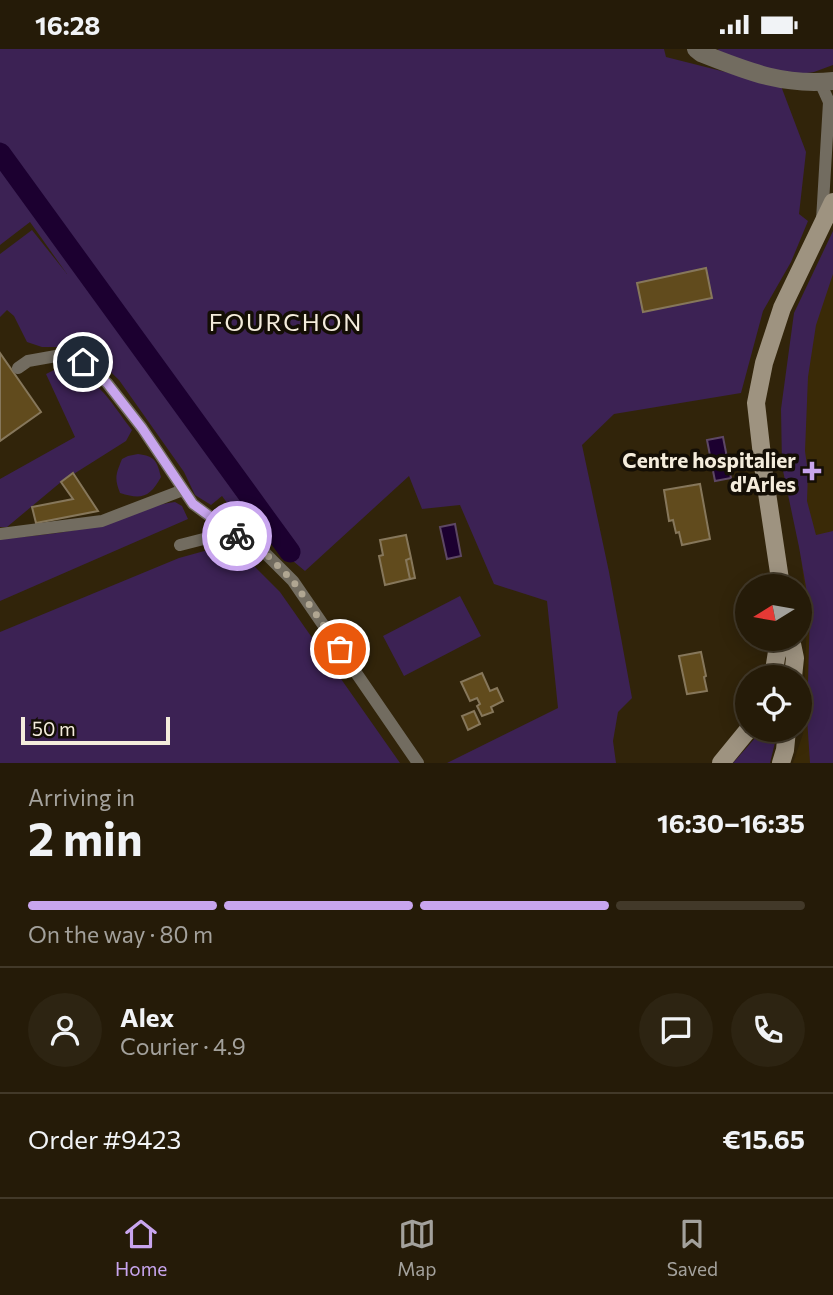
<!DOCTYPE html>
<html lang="en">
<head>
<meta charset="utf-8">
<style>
	:root { --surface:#251b08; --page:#2d2412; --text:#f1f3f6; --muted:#a3a19c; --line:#423929; --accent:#c8a5ee }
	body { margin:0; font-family:Commissioner,sans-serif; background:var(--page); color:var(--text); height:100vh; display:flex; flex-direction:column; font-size:26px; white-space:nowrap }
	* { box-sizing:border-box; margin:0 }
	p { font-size:23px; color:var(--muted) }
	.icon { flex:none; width:38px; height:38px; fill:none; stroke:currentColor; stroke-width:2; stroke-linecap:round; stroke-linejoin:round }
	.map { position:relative; height:714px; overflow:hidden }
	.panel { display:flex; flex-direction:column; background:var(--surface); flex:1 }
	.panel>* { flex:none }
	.needle { width:46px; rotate:259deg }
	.buttons { position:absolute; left:735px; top:525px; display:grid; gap:14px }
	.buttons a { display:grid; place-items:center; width:77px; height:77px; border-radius:50%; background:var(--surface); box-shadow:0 4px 18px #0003,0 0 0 2px var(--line); font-size:35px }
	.scale { position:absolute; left:21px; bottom:18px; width:149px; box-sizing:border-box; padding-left:7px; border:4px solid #f4ecdc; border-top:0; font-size:19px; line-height:24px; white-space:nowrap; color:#f4ecdc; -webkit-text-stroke:5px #140e05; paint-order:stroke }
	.pin { position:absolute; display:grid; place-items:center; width:60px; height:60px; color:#fff; margin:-30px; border:4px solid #fff; border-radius:50%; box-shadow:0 2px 7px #0007 }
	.courier { position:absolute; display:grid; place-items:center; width:70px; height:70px; margin:-35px; border:5px solid #c8a5ee; border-radius:50%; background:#fff; color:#222; box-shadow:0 2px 9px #0007 }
	.summary em { font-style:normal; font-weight:700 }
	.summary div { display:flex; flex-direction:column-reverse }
	.summary { display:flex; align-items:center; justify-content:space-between; height:119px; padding:0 28px }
	h1 { font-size:46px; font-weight:700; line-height:52px }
	.bar { display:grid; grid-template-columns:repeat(4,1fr); gap:10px 7px; align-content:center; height:84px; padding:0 28px }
	.bar i { height:9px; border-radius:5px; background:var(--line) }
	.bar .selected { background:var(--accent) }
	.bar p { grid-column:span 4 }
	.line { display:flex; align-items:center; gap:18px; padding:0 28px; border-top:2px solid var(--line) }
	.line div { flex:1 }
	.round { display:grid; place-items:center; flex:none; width:74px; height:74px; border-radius:37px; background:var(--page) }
	.status { display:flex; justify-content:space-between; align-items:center; height:49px; padding:0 35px; background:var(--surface); direction:ltr }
	.status svg { height:19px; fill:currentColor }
	.menu { display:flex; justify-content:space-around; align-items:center; height:98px; border-top:2px solid var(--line); background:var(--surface); font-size:19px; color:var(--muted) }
	.menu a { display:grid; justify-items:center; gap:4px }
	.menu .selected { color:var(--accent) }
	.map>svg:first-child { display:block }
	.built { fill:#3a2a07 }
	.green { fill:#3c2254 }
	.water { fill:#1c0030; stroke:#5d4764; stroke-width:2 }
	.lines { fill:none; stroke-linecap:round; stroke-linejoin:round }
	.canal { stroke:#1c0030; stroke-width:21 }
	.building { fill:#614b1d; stroke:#86775b; stroke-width:2 }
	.lane { stroke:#726c60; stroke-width:12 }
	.street { stroke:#726c60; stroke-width:18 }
	.secondary { stroke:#9e9380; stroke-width:18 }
	.done { stroke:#b0a692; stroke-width:7; stroke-dasharray:0 12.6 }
	.route { stroke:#c8a5ee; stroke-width:9 }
	.poi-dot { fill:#c8a5ee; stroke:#140e05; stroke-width:2.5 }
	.labels { text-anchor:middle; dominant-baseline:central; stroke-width:7; stroke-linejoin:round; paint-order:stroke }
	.poi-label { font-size:21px; font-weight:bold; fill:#f4ecdc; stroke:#140e05; text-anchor:end }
	.quarter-label { font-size:24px; letter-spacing:2px; fill:#f4ecdc; stroke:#140e05 }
</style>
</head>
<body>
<div class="status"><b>16:28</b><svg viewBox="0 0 49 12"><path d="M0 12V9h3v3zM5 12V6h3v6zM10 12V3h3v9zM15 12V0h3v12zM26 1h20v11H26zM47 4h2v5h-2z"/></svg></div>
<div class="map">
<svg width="833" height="714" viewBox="0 0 833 714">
	<rect width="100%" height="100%" fill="#31240a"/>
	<!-- built -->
	<path class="built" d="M833 209V714H793L803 685 807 563 785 367Z"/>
	<!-- green -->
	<path class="green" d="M0 0H664L666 8 781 37 806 103 799 165 808 172 791 213 763 262 741 344 614 365 582 396 609 523 632 649 618 663 613 692 616 714H447L558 659 547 552 494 535 460 456 422 460 409 427 305 522 233 462 222 447 211 456 195 446 184 423 119 331 91 304 67 298H42L27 293 14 267 7 261 0 268V205L32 181 67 225 30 173 0 196Z
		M718 0H833V16L814 23 778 28 719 3Z
		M833 182V225L816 276 808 328 805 402 808 424 807 452 816 486 833 482V714H810L807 669 810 561 799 498 782 417 781 360 794 264Z
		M56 320C97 323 109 352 132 381L126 392 61 433 7 478H0V430L75 388 46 325Z
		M138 405C155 407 157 412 161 428 150 448 142 451 120 444 114 429 116 425 122 410L128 407Z
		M175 453 182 457 188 470 0 552V490C33 487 65 484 97 477 124 471 148 456 175 453Z
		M208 501 250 513 280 543 400 714H0V583L179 509Z
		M460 547 481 587 404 627 383 587Z
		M759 681H778L770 714H733L756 688Z"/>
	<!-- water -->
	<path class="water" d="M723 388 731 429 715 432 707 391Z
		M455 475 461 507 447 510 440 478Z"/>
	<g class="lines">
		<!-- canal -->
		<path class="canal" d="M0 104 290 503"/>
	</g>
	<!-- building -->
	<path class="building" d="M706 219 712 249 643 263 637 234Z
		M0 304 41 363 0 392Z
		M73 424 98 462 36 474 32 458 73 450 61 433Z
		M700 435 710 490 682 496 679 483 676 484 673 471 669 472 664 441Z
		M406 486 411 509 406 511 410 530 385 536 379 507 383 506 380 491Z
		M411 509 415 529 410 530 406 511Z
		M701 603 706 627 704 628 707 642 687 645 679 607Z
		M482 624 490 642 497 639 503 652 491 658 493 663 482 667 477 657 480 655 477 649 470 652 461 633Z
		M474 662 480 675 468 681 462 667Z"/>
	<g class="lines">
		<!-- lane -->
		<path class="lane" d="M820 33 829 53 822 171
			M18 319 28 312 56 307 83 313 107 334 142 379 193 455 231 483
			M0 485 102 472 183 441
			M180 496 231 483 266 505 293 532 418 714"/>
		<!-- street -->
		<path class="street" d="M696 0 701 4C747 22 782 37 833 32"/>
		<!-- secondary -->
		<path class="secondary" d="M781 537 764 424 756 354 764 314 782 259 833 153
			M791 590 795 609 793 628
			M773 628 779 590
			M721 714 748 681
			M781 714 785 701 787 681"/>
	</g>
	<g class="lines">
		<!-- done -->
		<path class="done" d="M237 487 266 505 293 532 340 600"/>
		<!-- route -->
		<path class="route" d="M83 313 107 334 142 379 193 455 237 487"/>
	</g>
	<!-- markers -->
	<path class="poi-dot" d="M808.5 411.5h7v7h7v7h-7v7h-7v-7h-7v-7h7z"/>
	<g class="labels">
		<!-- poi labels -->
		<g class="poi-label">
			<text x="796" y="410">Centre hospitalier<tspan x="796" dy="24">d'Arles</tspan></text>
		</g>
		<!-- quarter labels -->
		<g class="quarter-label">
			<text x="286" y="272">FOURCHON</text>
		</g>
	</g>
</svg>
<div class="buttons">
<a><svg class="needle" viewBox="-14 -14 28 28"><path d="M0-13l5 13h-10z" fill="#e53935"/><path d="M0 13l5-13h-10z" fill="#a3a19c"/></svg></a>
<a><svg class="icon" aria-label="locate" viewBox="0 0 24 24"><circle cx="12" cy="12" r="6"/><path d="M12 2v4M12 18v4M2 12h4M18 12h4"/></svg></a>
</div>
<div class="scale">50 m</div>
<div class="pin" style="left:340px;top:600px;background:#ea580c"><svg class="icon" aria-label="bag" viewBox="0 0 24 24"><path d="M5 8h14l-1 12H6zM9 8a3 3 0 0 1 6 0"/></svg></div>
<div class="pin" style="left:83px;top:313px;background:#1f2937"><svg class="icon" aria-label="home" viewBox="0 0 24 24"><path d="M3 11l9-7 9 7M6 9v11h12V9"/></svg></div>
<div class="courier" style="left:237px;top:487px"><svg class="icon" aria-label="bike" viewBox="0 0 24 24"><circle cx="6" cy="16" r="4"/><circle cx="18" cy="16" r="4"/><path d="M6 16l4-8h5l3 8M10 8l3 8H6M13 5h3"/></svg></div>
</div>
<section class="panel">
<div class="summary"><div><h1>2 min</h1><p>Arriving in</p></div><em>16:30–16:35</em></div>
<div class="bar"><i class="selected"></i><i class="selected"></i><i class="selected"></i><i></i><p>On the way · 80 m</p></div>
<div class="line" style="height:126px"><a class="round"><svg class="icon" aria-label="person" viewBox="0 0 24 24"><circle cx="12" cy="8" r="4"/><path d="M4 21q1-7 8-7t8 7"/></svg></a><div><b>Alex</b><p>Courier · 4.9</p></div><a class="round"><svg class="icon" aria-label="chat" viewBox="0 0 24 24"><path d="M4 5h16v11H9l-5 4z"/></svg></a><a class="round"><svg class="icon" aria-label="phone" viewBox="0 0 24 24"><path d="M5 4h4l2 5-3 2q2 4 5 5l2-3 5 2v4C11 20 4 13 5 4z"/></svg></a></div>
<div class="line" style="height:91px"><div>Order #9423</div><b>€15.65</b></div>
</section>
<nav class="menu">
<a class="selected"><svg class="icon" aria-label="home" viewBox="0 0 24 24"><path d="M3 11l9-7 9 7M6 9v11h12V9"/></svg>Home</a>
<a><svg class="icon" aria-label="map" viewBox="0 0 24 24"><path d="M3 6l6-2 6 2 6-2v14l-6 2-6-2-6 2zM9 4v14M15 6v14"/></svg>Map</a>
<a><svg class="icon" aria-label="saved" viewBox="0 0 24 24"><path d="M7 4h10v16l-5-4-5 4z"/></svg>Saved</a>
</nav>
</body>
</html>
